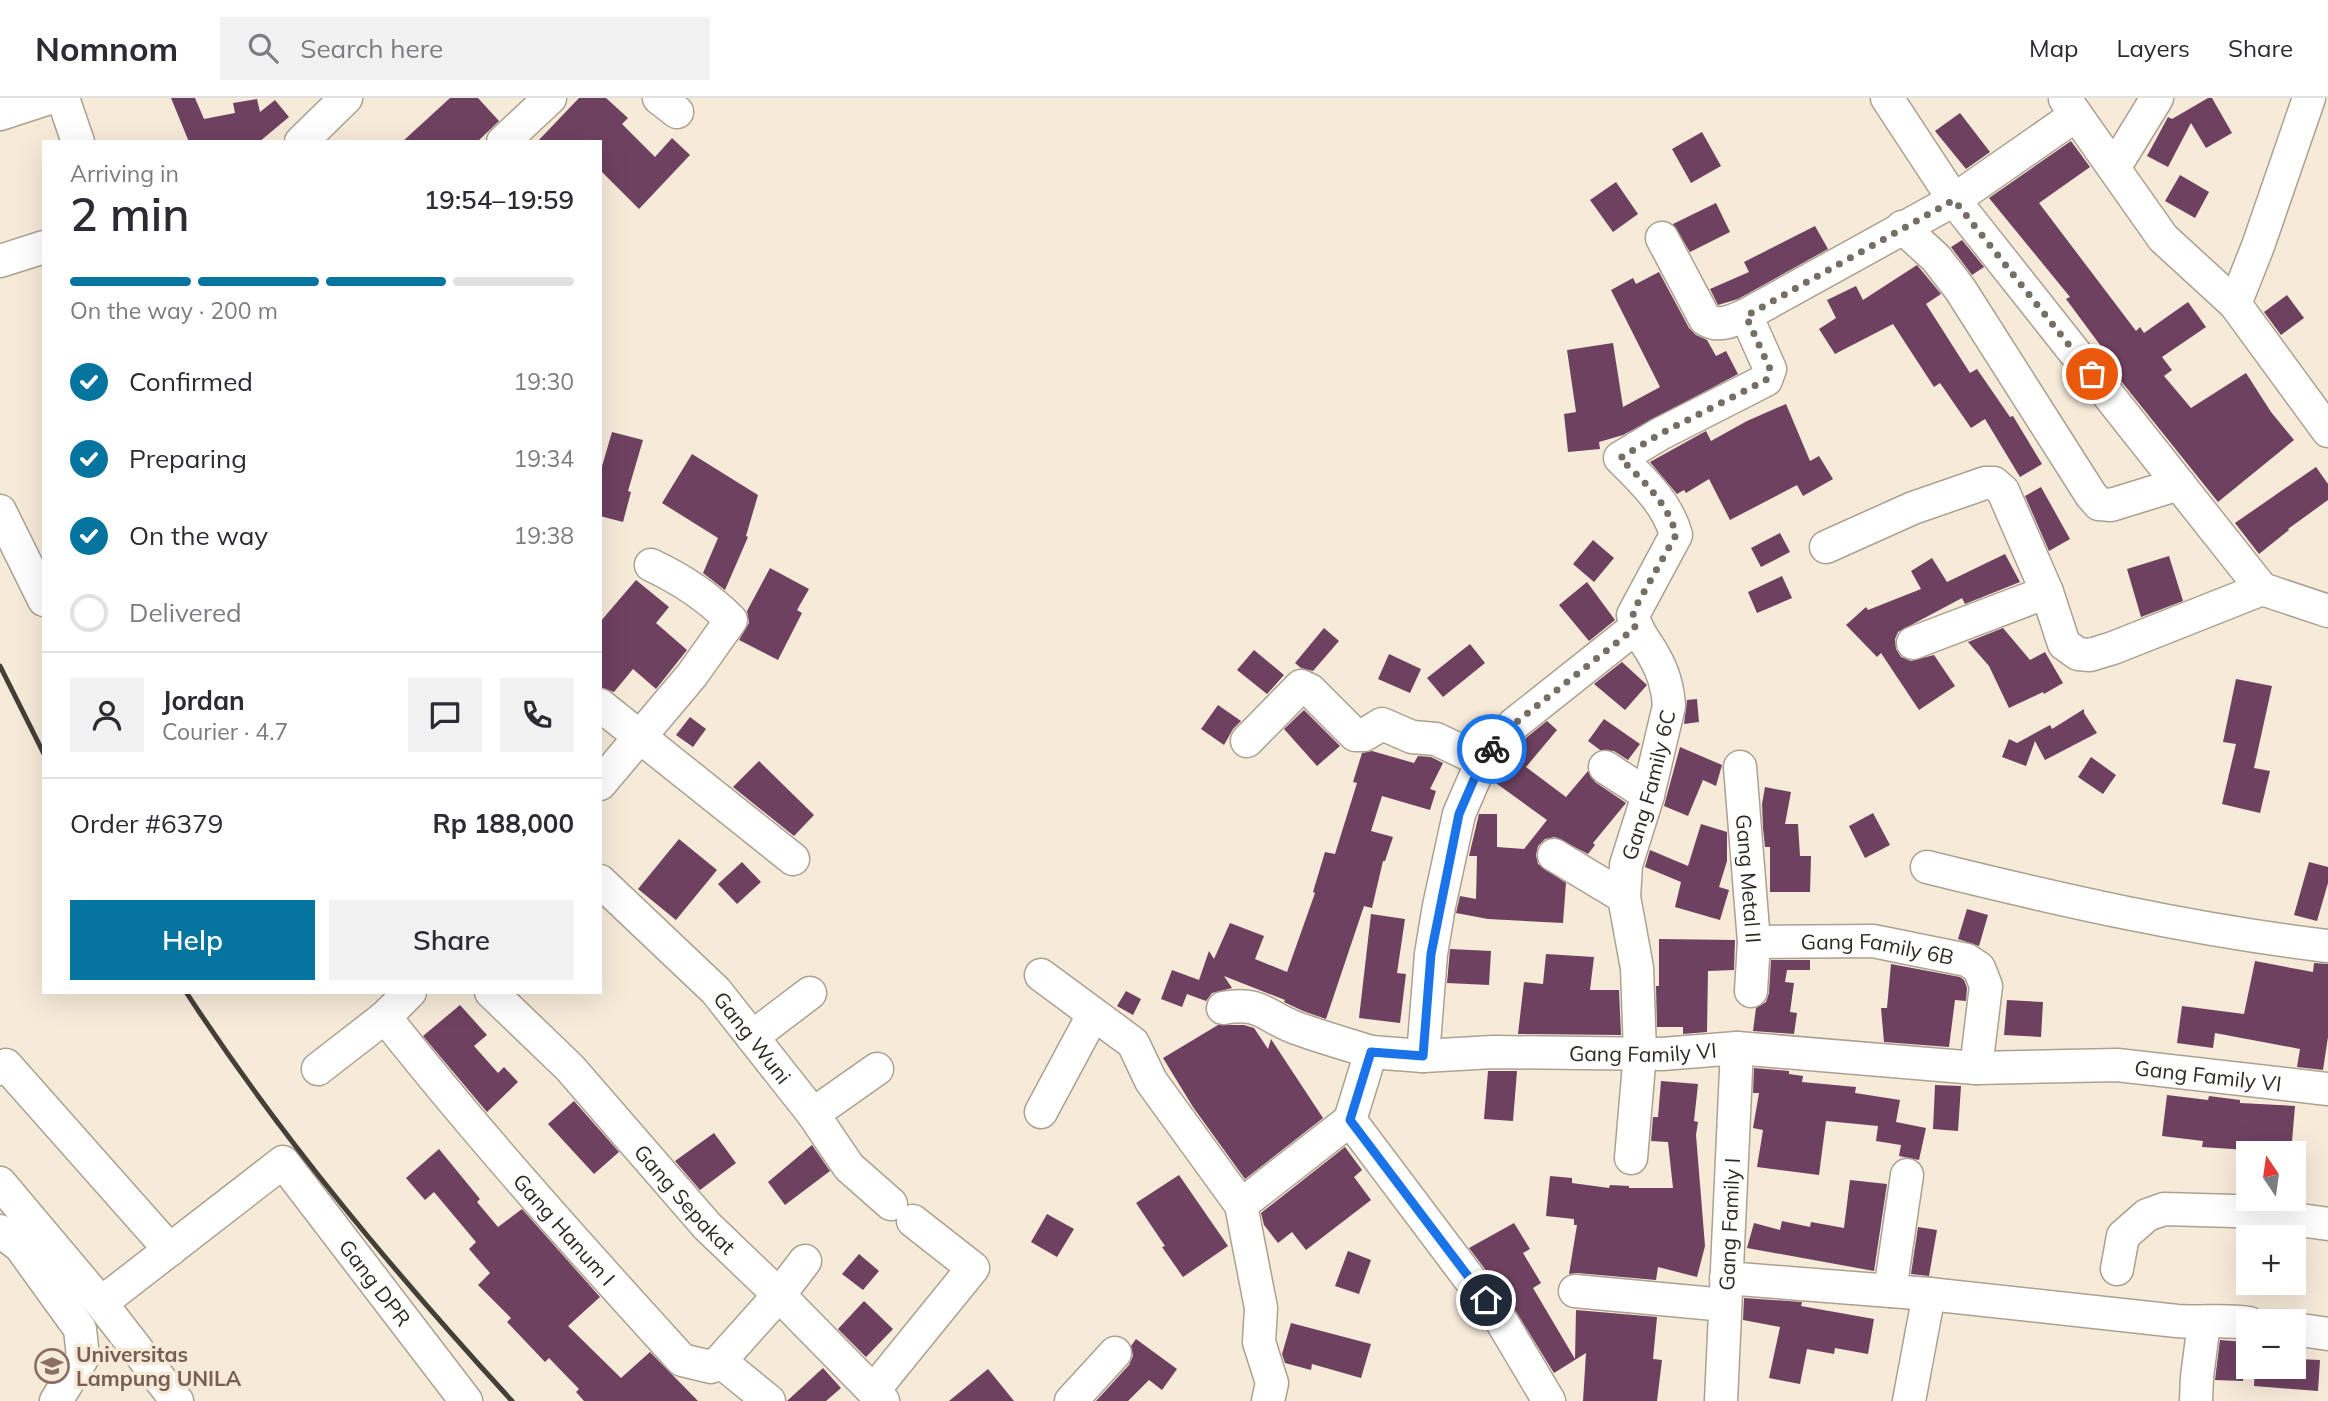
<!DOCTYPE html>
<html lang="en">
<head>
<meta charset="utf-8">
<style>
	:root { --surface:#fff; --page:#f2f2f3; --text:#2b2b33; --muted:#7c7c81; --line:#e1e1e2; --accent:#05759f }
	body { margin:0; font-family:Mulish,sans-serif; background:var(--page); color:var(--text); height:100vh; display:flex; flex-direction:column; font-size:26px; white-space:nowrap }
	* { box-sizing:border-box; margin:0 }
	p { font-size:23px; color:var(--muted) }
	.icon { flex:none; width:38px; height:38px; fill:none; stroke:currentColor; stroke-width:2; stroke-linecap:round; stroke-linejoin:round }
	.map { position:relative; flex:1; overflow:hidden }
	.panel { position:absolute; left:42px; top:42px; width:560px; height:854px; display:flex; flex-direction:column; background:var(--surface); border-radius:0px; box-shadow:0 7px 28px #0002 }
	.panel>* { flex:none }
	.needle { width:46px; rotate:347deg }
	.fabs { position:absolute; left:2236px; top:1043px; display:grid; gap:14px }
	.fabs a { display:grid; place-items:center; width:70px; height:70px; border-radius:0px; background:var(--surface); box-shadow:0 7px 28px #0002; font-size:35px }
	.pin { position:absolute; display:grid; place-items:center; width:60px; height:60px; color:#fff; margin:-30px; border:4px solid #fff; border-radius:50%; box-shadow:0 2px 7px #0007 }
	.courier { position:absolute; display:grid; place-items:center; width:70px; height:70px; margin:-35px; border:5px solid #1a73e8; border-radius:50%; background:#fff; color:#222; box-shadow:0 2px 9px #0007 }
	.overview em { font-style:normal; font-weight:600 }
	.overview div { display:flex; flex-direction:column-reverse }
	.overview { display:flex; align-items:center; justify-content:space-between; height:119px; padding:0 28px }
	h1 { font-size:46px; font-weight:600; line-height:52px }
	.bar { display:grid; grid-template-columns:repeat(4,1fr); gap:10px 7px; align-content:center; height:84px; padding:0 28px }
	.bar i { height:9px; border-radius:5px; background:var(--line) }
	.bar .on { background:var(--accent) }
	.bar p { grid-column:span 4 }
	.line { display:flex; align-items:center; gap:18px; padding:0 28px; border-top:2px solid var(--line) }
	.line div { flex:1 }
	.round { display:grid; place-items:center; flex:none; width:74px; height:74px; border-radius:0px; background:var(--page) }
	ol { padding:0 28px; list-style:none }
	li { display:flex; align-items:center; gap:21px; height:77px }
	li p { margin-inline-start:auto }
	li .icon { padding:7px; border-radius:50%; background:var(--accent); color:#fff; stroke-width:4 }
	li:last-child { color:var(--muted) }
	li i { width:38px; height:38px; border:4px solid var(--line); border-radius:50% }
	.action { display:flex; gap:14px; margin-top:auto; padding:14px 28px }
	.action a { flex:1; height:80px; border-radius:0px; background:var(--accent); color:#fff; font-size:28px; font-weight:600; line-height:80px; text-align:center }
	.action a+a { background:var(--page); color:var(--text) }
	header { display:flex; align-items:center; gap:42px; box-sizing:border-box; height:98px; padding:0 35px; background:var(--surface); border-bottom:2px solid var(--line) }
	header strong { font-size:33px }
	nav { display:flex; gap:38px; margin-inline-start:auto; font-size:24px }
	.search { width:490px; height:63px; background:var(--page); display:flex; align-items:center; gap:18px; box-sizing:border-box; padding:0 24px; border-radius:0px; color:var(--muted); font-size:26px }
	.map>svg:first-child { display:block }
	.building { fill:#6e4160 }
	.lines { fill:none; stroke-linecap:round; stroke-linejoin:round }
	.minor-casing { stroke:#aca191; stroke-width:35 }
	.minor { stroke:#fff; stroke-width:32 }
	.rail { stroke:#443f37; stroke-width:5 }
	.done { stroke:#756e63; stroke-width:7; stroke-dasharray:0 12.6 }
	.route { stroke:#1a73e8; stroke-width:9 }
	.labels { text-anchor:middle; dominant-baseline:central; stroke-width:7; stroke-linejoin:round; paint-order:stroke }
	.street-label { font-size:21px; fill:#2f2b24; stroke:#f6ead9 }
	.education-label { font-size:21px; font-weight:bold; fill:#785e54; stroke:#f6ead9; text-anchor:start }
</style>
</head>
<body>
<header>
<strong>Nomnom</strong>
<div class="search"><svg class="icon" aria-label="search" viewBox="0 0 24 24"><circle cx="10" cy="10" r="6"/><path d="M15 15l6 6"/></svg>Search here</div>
<nav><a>Map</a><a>Layers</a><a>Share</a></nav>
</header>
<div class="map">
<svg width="2328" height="1303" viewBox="0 0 2328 1303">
	<rect width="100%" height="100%" fill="#f6ead9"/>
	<!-- building -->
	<path class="building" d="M171 0H195L204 21 235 15 233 5 257 1 260 14 275 2 289 19 259 44H189Z
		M450 0H478L499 23 477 44H402Z
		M579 0H606L628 20 622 26 655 59 672 40 690 57 639 111 600 72V44H537Z
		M2208 0H2212L2232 35 2206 50 2191 25 2168 69 2147 58 2168 19 2172 21Z
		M1960 15 1990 54 1966 71 1935 33Z
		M1702 34 1721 68 1691 85 1672 51Z
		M2071 43 2090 69 2039 105 2136 233 2140 229 2144 235 2188 204 2206 229 2162 259 2172 272 2164 278 2191 310 2246 275 2271 314 2294 342 2218 404 2101 258 2106 255 2066 201 2070 199 1989 100Z
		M2180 77 2209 94 2195 120 2165 103Z
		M1616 84 1638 116 1613 134 1590 102Z
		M1716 105 1730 134 1690 154 1673 126Z
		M1815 128 1828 151 1738 201 1718 207 1710 191 1749 174 1744 164Z
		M1962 142 1984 169 1972 177 1951 149Z
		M1917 167 1941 196 1926 206 1970 275 1977 271 2010 319 2013 318 2042 366 2020 379 1985 321 1971 330 1940 285 1934 289 1893 226 1835 256 1819 231 1836 220 1827 202 1856 188 1863 202Z
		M1659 174 1689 230 1696 237 1707 242 1716 258 1726 253 1738 276 1623 337 1599 344 1600 351 1568 354 1564 316 1576 314 1567 252 1613 245 1623 309 1660 289 1611 192 1633 180 1636 186Z
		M2287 197 2304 220 2281 237 2264 214Z
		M1786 306 1810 363 1819 358 1833 381 1803 398 1797 387 1730 422 1709 381 1686 395 1684 392 1677 396 1650 364 1706 333 1711 343 1747 323Z
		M612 334 643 342 628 393 631 394 623 424 600 418V375Z
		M692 356 758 397 746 438 748 439 725 492 703 475 718 440 662 405Z
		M2316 369 2328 386V402L2288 431 2289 432 2259 456 2235 425Z
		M2041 389 2070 441 2049 453 2025 398Z
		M1780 435 1790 454 1761 469 1751 450Z
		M1593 442 1614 460 1594 484 1573 466Z
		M2005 456 2020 484 1965 506 1962 500 1898 534 1895 541 1896 551 1901 559 1911 563 1934 557 1955 588 1919 612 1881 555 1877 559 1846 527 1866 509 1868 512 1921 491 1911 473 1932 460 1947 484Z
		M2169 458 2183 503 2141 519 2127 471Z
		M770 470 809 491 797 512 802 515 778 562 739 542 749 525 747 513Z
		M1782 478 1792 500 1757 515 1748 494Z
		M636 482 669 509 656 525 687 552 656 591 633 571 614 594 600 589V524Z
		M1587 484 1615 522 1589 543 1559 507Z
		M1324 530 1339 543 1313 573 1301 570 1295 565Z
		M2003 530 2030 562 2045 554 2063 585 2044 596 2043 594 2009 610 1989 568 1968 544Z
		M1470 546 1485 565 1443 599 1427 580Z
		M1254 552 1284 577 1267 596 1237 572Z
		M1389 556 1421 571 1410 595 1378 581Z
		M1622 564 1647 587 1625 612 1594 586Z
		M2236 581 2272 588 2254 670 2270 673 2260 715 2222 706 2236 646 2223 644Z
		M1697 601 1699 624 1684 626 1687 602Z
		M1218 607 1241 623 1233 631 1224 647 1201 631Z
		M2084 611V615L2097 635 2045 662 2035 643 2026 668 2002 659 2009 641 2017 645 2050 627 2052 631Z
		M1304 612 1340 648 1317 668 1284 631Z
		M690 619 706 631 693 649 676 637Z
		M1604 621 1640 646 1628 662 1614 653 1600 652 1588 643Z
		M1547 623 1557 632 1526 669 1566 699 1588 673 1595 684 1626 705 1593 745 1595 747 1588 756 1555 739 1545 741 1538 748 1536 757 1538 766 1566 785 1563 825 1488 821 1456 815 1460 798 1476 801 1477 758H1469L1479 716H1497V749L1524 751 1547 722 1493 683 1527 639Z
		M1680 649 1722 667 1716 688 1703 682 1688 718 1664 708Z
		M1372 653 1414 665 1418 658 1431 659 1443 665 1430 691 1436 693 1430 712 1382 698 1371 733 1393 739 1385 763H1383L1372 810 1364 808 1326 921 1303 913 1284 904 1285 902 1224 878 1232 890 1212 895 1206 903 1187 896 1182 909 1161 901 1172 872 1199 882 1209 853 1214 861 1230 825 1264 838 1255 861 1287 874 1315 795 1313 794 1325 754 1335 756 1357 685 1353 684 1362 655Z
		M2091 659 2116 677 2103 696 2078 679Z
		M759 663 814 717 794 738 733 689Z
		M1765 689 1791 694 1785 726H1798L1800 758H1811L1810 794H1770V749H1765L1763 730 1762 706Z
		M1873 715 1890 747 1865 760 1849 728Z
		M1701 726 1727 734V763L1719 789 1729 792 1720 822 1675 809 1681 784 1645 769 1650 752 1688 768Z
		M679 741 717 772 676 822 638 791Z
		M742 764 761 784 737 806 718 786Z
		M2309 764 2328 769V785L2317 823 2294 817Z
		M1967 811 1988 817 1979 848 1958 841Z
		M1371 816 1405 821 1397 875 1406 876 1400 925 1359 920Z
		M1659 841 1735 842 1734 872 1708 873 1707 934 1683 936V929H1657L1656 888H1659Z
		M1450 851 1491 853 1489 887 1447 885Z
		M1546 856 1594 859 1590 892H1619L1621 937 1518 936 1524 884 1543 886Z
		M1771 862H1810V872H1787L1785 884 1794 885 1790 914 1797 915 1794 936 1753 933 1756 910 1766 904 1769 895Z
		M2255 863 2313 874 2314 865 2328 866V939L2323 972 2297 969 2300 951 2215 935 2213 950 2177 945 2182 908 2244 916Z
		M1891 866 1960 879 1964 882 1967 890 1966 903 1955 902 1949 949 1884 944 1881 910H1887Z
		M1126 893 1141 901 1133 917 1117 908Z
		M2007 902 2043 904 2041 939 2004 937Z
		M460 907 487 937 474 948 498 975 504 969 518 984 487 1014 423 938Z
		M1218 927H1244L1254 930 1268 951 1271 941 1323 1020 1245 1081 1193 1009 1163 960Z
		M1754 970 1789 973V976L1803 978 1802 984 1856 989 1855 995 1900 1002 1896 1024 1926 1030 1919 1062 1899 1058 1901 1047 1876 1043 1878 1028 1826 1023 1819 1077 1757 1069 1763 1032 1753 1030 1759 995H1753Z
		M1488 973H1517L1513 1023 1484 1021Z
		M1661 983 1698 986 1694 1023 1698 1024 1696 1037 1705 1148 1697 1179 1658 1169 1656 1182 1577 1175 1569 1176 1577 1127H1574V1121L1546 1118 1550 1078 1572 1080V1085L1609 1090 1610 1087 1629 1088V1090H1673L1668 1044 1651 1043 1653 1019H1658Z
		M1935 987 1961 988 1958 1033 1933 1031Z
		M2167 997 2208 1002 2209 998 2240 1002V1005L2295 1008 2291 1055 2202 1049 2203 1043 2162 1038Z
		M574 1003 619 1054 594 1076 548 1026Z
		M714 1035 736 1065 700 1092 675 1063Z
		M812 1047 830 1073 785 1107 768 1084Z
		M1345 1049 1362 1072 1354 1079 1371 1102 1306 1152 1292 1134 1278 1145 1264 1127 1261 1115Z
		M439 1051 480 1101 477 1104 498 1129 522 1111 600 1199 568 1228 621 1280 650 1254 698 1303H584L576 1294 579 1291 549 1260 545 1264 507 1224 511 1220 478 1187 490 1175 469 1151 476 1144 434 1094 425 1102 406 1080Z
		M1179 1077 1228 1148 1183 1179 1162 1149 1165 1148 1136 1105Z
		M1850 1082 1887 1086 1874 1173 1747 1150 1754 1125 1780 1132 1782 1123 1810 1129 1811 1124 1844 1130Z
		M1047 1116 1074 1131 1057 1159 1031 1144Z
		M1514 1125 1530 1151 1523 1155 1541 1185 1533 1190 1575 1261 1576 1212 1657 1219 1653 1261 1662 1262 1657 1303H1583L1586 1255 1554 1275 1491 1173 1488 1175 1469 1150Z
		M1918 1129 1937 1132 1929 1178 1911 1176Z
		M1348 1153 1371 1162 1359 1196 1335 1188Z
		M859 1156 879 1173 863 1192 842 1176Z
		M1744 1200 1802 1204 1801 1208 1874 1221 1868 1256 1835 1250 1834 1256 1807 1251 1800 1286 1769 1280 1780 1229 1743 1222Z
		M864 1203 893 1231 866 1259 838 1231Z
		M1291 1225 1371 1246 1361 1280 1312 1266 1311 1272 1285 1265 1282 1256Z
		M1136 1241 1177 1271 1162 1292 1149 1282 1128 1303H1096L1129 1267 1133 1258 1131 1248Z
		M2220 1242 2245 1244 2243 1283 2215 1282Z
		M2297 1261 2320 1262 2318 1293 2254 1288 2255 1269H2296Z
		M823 1270 841 1290 826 1303H787Z
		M988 1271 1014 1303H949Z"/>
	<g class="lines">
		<!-- minor casing -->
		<g class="minor-casing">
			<g id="minor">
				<path d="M63 0 78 44"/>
				<path d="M659 0 677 14"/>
				<path d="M1887 0 1954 102 2262 491"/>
				<path d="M2065 1 2163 140 2235 206 2328 333"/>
				<path d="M0 16 49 0"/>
				<path d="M301 44 346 0"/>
				<path d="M503 44 550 0"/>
				<path d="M2114 70 2157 0"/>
				<path d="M1902 129 1936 160 1960 191 2091 397 2099 406 2111 407 2179 386"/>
				<path d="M1662 140 1705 221C1718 230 1733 223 1746 217"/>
				<path d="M0 163 44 149"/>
				<path d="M2235 206 2258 148 2309 0"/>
				<path d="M0 413 44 502"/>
				<path d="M1826 449 1913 410 1985 385H1994L2003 393 2047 494 2064 546 2078 556 2090 557 2113 550 2262 491 2328 513"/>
				<path d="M1913 545 2047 494"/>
				<path d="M600 607 793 761"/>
				<path d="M1247 643 1301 588 1310 592 1355 637H1364L1382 626 1412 639 1436 641 1482 663"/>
				<path d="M1605 669 1648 697"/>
				<path id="s1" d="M1740 669 1754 844 1751 893"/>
				<path d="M600 686 692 577 731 522C707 498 681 481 651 467"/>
				<path d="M1554 757 1624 799"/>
				<path d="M1927 769C2060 802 2192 832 2328 848"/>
				<path id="s2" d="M600 783 716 893 813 1016 849 1069 891 1106"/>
				<path id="s3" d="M1754 844 1873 843 1967 862 1979 870 1986 888 1976 970"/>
				<path d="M1041 877 1133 945 1151 983 1241 1107"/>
				<path id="s4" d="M491 894 570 970 707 1128 779 1197 883 1303"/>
				<path d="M1223 910C1261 903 1264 918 1296 930 1321 939 1346 946 1371 954"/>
				<path id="s5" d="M385 919C479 1038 580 1150 682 1262L711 1269 720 1263 769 1303"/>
				<path d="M752 939 810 895"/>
				<path d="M1423 958 1431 856 1439 808 1459 716 1482 663 1514 626 1635 530"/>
				<path d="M0 971 6 967 170 1152"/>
				<path d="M318 971 385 919 410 894"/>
				<path d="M1041 1014 1093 917"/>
				<path d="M813 1016 877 971"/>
				<path id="s6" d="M1631 1060 1640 955 1637 870 1624 799 1626 767 1648 697 1669 608C1668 591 1663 573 1654 558 1646 543 1636 534 1633 517L1676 437C1668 406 1642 382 1620 360L1660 336 1766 282 1770 271 1746 217 1954 102 2076 17"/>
				<path d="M0 1085 101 1205 177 1303"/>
				<path d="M0 1133 20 1148 80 1231 83 1259 56 1303"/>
				<path d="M2117 1171 2123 1138 2147 1117 2164 1111 2234 1113 2328 1126"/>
				<path d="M1726 1180 1929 1196 2177 1223C2201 1225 2225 1221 2249 1225"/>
				<path d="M1575 1193 1725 1207"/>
				<path d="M1890 1193 1907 1077"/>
				<path id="s7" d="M101 1205 283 1064 466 1303"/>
				<path d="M2294 1231 2328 1236"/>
				<path d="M720 1263 779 1197 805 1163"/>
				<path d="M874 1292 973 1170 913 1123"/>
				<path d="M1071 1303 1115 1255"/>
				<path d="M1268 1303 1272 1285 1259 1244 1261 1210 1241 1107 1350 1022"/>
				<path id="s8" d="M1549 1303 1502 1224 1350 1022 1371 954 1423 958 1493 954 1662 956 1737 950 1976 970 2117 967 2328 991"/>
				<path id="s9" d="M1721 1303 1737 950"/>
				<path d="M1909 1303 1929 1196"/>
				<path d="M2196 1303 2197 1279 2204 1225"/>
			</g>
		</g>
		<!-- minor -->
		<use href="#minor" class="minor"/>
		<!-- rail -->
		<path class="rail" d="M0 568 44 656
			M186 894C282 1041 394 1174 512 1303"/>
	</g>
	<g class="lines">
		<!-- done -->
		<path class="done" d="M1492 651 1514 626 1635 530 1633 517 1635 510 1676 437C1669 406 1642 382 1620 360L1660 336 1766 282 1770 271 1746 218 1954 102 2092 276"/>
		<!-- route -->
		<path class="route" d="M1486 1202 1350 1022 1371 954 1423 958 1431 856 1459 716 1482 663 1492 651"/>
	</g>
	<!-- icons -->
	<defs>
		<g id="university-ring" transform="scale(1.75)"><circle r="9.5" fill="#f6ead9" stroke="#8d6e63" stroke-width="1.5"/><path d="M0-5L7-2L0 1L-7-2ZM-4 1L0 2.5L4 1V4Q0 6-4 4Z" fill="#8d6e63"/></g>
	</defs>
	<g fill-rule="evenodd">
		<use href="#university-ring" x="52" y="1268"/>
	</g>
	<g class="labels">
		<!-- street labels -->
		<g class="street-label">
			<text stroke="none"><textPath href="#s6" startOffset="378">Gang Family 6C</textPath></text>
			<text stroke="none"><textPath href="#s1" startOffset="112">Gang Metal II</textPath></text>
			<text stroke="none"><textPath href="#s3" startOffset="124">Gang Family 6B</textPath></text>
			<text stroke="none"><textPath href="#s2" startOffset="219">Gang Wuni</textPath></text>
			<text stroke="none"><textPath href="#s8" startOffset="688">Gang Family VI</textPath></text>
			<text stroke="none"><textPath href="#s8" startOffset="1255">Gang Family VI</textPath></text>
			<text stroke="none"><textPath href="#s4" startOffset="284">Gang Sepakat</textPath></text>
			<text stroke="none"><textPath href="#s9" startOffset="177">Gang Family I</textPath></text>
			<text stroke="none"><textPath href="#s5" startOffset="278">Gang Hanum I</textPath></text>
			<text stroke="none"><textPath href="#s7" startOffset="382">Gang DPR</textPath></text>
		</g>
		<!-- education labels -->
		<g class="education-label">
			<text x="76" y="1256">Universitas<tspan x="76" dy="24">Lampung UNILA</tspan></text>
		</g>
	</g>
</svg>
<div class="fabs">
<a><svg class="needle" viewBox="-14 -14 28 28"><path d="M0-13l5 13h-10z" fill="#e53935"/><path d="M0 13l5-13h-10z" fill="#7c7c81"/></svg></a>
<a>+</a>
<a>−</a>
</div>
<div class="pin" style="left:2092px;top:276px;background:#ea580c"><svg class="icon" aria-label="bag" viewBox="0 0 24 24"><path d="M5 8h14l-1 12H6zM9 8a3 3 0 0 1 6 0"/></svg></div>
<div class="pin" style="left:1486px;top:1202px;background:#1f2937"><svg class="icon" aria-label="home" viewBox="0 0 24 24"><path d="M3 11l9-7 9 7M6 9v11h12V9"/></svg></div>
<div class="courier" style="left:1492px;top:651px"><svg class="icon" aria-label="bike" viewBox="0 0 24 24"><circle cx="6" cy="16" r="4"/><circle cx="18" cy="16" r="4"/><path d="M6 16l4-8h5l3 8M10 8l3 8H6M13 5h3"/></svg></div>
<section class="panel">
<div class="overview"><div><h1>2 min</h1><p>Arriving in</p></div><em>19:54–19:59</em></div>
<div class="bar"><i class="on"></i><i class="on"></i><i class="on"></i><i></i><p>On the way · 200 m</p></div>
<ol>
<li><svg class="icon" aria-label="check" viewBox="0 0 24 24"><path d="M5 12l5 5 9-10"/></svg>Confirmed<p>19:30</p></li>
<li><svg class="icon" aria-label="check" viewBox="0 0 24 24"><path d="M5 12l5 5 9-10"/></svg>Preparing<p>19:34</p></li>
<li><svg class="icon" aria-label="check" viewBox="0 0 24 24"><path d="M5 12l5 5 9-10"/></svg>On the way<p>19:38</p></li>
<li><i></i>Delivered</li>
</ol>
<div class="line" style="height:126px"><a class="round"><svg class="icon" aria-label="person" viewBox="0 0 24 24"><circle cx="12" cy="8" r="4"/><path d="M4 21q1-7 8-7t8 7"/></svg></a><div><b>Jordan</b><p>Courier · 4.7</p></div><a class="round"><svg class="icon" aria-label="chat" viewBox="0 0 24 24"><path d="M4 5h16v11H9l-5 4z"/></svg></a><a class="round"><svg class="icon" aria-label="phone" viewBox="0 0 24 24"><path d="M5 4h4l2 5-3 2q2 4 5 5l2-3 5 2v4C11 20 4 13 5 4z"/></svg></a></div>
<div class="line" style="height:91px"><div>Order #6379</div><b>Rp 188,000</b></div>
<div class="action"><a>Help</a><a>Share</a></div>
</section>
</div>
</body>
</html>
